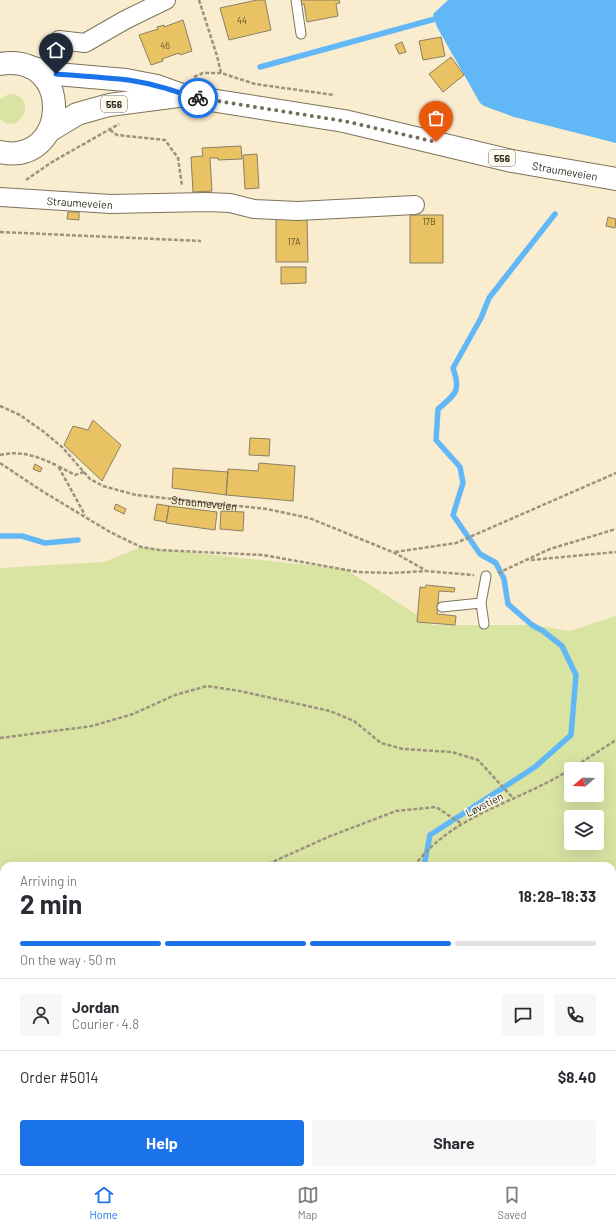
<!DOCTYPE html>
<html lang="en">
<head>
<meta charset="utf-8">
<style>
	:root { --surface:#fff; --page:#f7f7f7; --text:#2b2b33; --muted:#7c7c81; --line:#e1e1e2; --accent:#1a73e8 }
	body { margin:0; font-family:Barlow,sans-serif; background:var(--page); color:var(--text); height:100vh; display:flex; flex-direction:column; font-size:15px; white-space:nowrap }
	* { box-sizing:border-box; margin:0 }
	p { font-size:13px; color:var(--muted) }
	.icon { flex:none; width:22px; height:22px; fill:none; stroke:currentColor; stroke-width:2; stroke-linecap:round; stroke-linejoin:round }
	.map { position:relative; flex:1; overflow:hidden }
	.sheet { position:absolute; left:0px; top:862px; width:616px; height:312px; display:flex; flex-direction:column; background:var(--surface); border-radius:12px 12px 0 0; box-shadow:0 4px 16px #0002 }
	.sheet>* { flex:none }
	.needle { width:26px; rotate:251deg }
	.controls { position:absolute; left:564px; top:762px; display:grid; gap:8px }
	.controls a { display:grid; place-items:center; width:40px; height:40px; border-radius:4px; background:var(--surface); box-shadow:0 4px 16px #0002; font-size:20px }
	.pin { position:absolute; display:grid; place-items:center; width:34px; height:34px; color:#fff; margin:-41px -17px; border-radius:50% 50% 50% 0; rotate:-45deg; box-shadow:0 0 4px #0007 }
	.pin .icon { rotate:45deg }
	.courier { position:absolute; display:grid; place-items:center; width:40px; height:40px; margin:-20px; border:3px solid #1a73e8; border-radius:50%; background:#fff; color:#222; box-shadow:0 1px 5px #0007 }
	.head em { font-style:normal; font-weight:700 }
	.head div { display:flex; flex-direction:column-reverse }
	.head { display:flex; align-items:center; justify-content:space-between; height:68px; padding:0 20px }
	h1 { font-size:26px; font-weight:700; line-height:30px }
	.bar { display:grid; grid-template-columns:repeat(4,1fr); gap:6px 4px; align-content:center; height:48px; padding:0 20px }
	.bar i { height:5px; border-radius:3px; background:var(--line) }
	.bar .active { background:var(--accent) }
	.bar p { grid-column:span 4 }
	.line { display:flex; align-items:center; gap:10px; padding:0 20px; border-top:1px solid var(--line) }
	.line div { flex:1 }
	.round { display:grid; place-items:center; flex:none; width:42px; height:42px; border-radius:4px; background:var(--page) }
	.action { display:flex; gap:8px; margin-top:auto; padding:8px 20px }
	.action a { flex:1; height:46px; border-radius:4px; background:var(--accent); color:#fff; font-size:16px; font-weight:700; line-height:46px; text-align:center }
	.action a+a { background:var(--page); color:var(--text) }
	.dock { display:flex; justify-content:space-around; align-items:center; height:56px; border-top:1px solid var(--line); background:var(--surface); font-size:11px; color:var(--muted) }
	.dock a { display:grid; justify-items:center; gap:2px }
	.dock .active { color:var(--accent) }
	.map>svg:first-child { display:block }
	.green { fill:#d9e4a2; fill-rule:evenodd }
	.water { fill:#62b8f6 }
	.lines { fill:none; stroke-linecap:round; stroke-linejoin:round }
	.stream { stroke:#62b8f6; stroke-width:5.5 }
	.building { fill:#e9c263; stroke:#8b8065 }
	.service-casing { stroke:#7e7359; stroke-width:11 }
	.minor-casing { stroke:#7e7359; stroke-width:20 }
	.primary-casing { stroke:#7e7359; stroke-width:24 }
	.path { stroke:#9c927e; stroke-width:2.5; stroke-dasharray:4 2; stroke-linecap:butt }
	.service { stroke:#fff; stroke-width:9 }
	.minor { stroke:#fff; stroke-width:18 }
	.primary { stroke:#fff; stroke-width:22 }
	.done { stroke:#756d5c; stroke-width:4; stroke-dasharray:0 7.2 }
	.route { stroke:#1a73e8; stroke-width:5 }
	.labels { text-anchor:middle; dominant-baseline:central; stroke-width:3; stroke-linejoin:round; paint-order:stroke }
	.number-label { font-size:9px; fill:#5d4f2f }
	.shield { fill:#fffaee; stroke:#6d685c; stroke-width:1 }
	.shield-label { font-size:10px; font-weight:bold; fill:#2e291e }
	.street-label { font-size:11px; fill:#2e291e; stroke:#fffaee }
</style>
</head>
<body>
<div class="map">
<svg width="616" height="1174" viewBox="0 0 616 1174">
	<rect width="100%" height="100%" fill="#f9eccf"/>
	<!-- green -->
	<path class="green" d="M9 94C40 95 20 138 0 119V99Z
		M141 547 345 569 433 625H532L570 631 616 616V1174H0V568L104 562ZM571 769H597V795H571ZM571 817H597V843H571ZM4 866H612V1170H4Z"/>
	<!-- water -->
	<path class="water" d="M448 0H616V143L514 117 484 106 480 103 437 27 433 14Z"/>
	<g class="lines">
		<!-- stream -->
		<path class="stream" d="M260 67 435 19
			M0 536H22L45 543 78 540
			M424 866 430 835 535 767 571 735 576 675 562 646 543 631 532 625 508 604 504 579 496 563 480 554 453 515 463 483 460 467 436 440 438 409C456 394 461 391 453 368L481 318 489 298 555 214
			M612 1086 616 1081
			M55 1174 73 1170"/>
	</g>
	<!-- building -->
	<path class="building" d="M257 0H265L271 30 229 40 220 8Z
		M300 0H339L340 3 336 4 338 16 307 22 304 4H301Z
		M183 20 192 51 180 55 179 53 162 59 163 61 151 65 139 35 158 29 157 27 164 25V27Z
		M441 37 445 56 423 60 419 41Z
		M402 42 406 52 399 54 395 45Z
		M451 57 464 75 443 92 429 74Z
		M241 146 242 159 218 160V158H210L212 191 193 192 191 157 203 156 202 148Z
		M257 154 259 188 245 189 243 155Z
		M68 212H79V220L67 219Z
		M410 215H443V263H410Z
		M608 217 616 219 615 228 606 226Z
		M276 218H307L308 262H276Z
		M281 267H306V283L281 284Z
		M93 420 121 445 102 481 64 445 73 426 88 430Z
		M250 438 270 439 269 456 249 455Z
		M259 463 295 466 293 501 226 495 228 469 258 471Z
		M35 464 42 468 40 472 33 469Z
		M173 468 228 472 226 495 172 488Z
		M116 504 126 509 124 514 114 509Z
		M157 504 169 506 166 522 154 520Z
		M169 506 217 512 215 530 166 523Z
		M221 511 244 512 243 531 220 529Z
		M426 585 455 588 454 592 439 591 437 614 456 616 455 625 417 622 420 587 425 588Z"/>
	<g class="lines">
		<!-- service casing -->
		<g class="service-casing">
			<path id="service" d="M296 0 301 34
				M442 607 481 603
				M484 624 481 603 486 576"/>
		</g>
		<!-- minor casing -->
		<g class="minor-casing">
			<g id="minor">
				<path d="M59 40 85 43 125 20 166 0"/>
				<path id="s2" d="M0 197 111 204 207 202 230 203 254 209 298 211 415 205"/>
			</g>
		</g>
		<!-- primary casing -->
		<g class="primary-casing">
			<g id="primary">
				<path d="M0 64C75 52 69 167 0 152"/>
				<path id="s3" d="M30 67 56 74 126 80 157 86 185 96 344 121 512 161 616 179"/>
				<path d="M49 131 77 114 109 105 178 96"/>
			</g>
		</g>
		<!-- path -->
		<g class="path">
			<path d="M199 0 217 56 221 73"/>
			<path d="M194 77 203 73H221L255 84 334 95"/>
			<path d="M110 130 117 135 165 140 178 158 182 186"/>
			<path d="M26 180 52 162 119 124"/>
			<path d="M0 232 201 241"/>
			<path id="s1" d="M0 406 20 415 44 432 62 447 90 479 103 486 136 495 267 509 309 518 395 553 425 570"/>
			<path d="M0 455C21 450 39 457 58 466"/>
			<path d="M0 463 42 491 110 532 141 547 159 550 263 555 358 572 392 573 426 571 474 575"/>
			<path d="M84 472 75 475 58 466 85 515"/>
			<path d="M395 552 456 543 616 473"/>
			<path d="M531 560 616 552"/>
			<path d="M498 573 550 549 616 529"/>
			<path d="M0 738 92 726 133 714 175 695 207 686 240 691 330 711 354 721 381 743 403 749 452 752 478 760 513 798"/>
			<path d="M571 769 616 740"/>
			<path d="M202 866 268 864 328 837 396 811 436 807 462 824"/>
			<path d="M414 866C417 861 422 857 426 852 466 811 524 799 571 769"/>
			<path d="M0 918H4"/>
			<path d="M612 1090H616"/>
			<path d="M612 1117 616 1119"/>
			<path d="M0 1155H4"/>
			<path d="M418 1174 428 1170"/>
		</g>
		<!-- service -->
		<use href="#service" class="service"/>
		<!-- minor -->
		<use href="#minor" class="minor"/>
		<!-- primary -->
		<use href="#primary" class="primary"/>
	</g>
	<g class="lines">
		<!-- done -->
		<path class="done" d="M198 98 344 121 436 142"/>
		<!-- route -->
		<path class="route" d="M56 74C89 77 124 77 157 86 171 89 183 95 198 98"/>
	</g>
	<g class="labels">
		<!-- number labels -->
		<g class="number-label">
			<text x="242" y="20">44</text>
			<text x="165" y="45">46</text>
			<text x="429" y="221">17B</text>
			<text x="294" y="241">17A</text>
		</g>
		<!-- shield labels -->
		<g class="shield">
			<rect x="101" y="96" width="26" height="16" rx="3"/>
			<rect x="489" y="150" width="26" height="16" rx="3"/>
		</g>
		<g class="shield-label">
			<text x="114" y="104">556</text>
			<text x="502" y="158">556</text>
		</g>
		<!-- street labels -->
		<g class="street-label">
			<text stroke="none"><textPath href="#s3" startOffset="546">Straumeveien</textPath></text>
			<text stroke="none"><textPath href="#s2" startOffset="80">Straumeveien</textPath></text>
			<text stroke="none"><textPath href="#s1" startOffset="235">Straumeveien</textPath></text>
			<text transform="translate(484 804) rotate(-27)">Løvstien</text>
		</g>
	</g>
</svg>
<div class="controls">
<a><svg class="needle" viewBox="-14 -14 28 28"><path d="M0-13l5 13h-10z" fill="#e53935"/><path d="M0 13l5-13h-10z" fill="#7c7c81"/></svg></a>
<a><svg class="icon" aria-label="layers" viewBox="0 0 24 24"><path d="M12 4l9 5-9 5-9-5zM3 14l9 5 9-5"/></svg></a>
</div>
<div class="pin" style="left:436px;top:142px;background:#ea580c"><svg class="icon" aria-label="bag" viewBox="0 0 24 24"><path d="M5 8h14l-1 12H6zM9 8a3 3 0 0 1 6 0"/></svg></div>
<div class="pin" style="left:56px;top:74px;background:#1f2937"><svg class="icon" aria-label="home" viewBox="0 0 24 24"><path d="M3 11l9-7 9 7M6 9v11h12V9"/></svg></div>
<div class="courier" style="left:198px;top:98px"><svg class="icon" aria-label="bike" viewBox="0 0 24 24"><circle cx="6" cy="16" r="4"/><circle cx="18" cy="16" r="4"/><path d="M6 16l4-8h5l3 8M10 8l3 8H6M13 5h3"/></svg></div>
<section class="sheet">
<div class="head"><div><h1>2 min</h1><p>Arriving in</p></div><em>18:28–18:33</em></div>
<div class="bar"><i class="active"></i><i class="active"></i><i class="active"></i><i></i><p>On the way · 50 m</p></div>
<div class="line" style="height:72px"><a class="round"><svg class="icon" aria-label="person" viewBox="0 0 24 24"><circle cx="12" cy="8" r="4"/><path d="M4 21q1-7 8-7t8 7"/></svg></a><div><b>Jordan</b><p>Courier · 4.8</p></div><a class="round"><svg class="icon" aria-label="chat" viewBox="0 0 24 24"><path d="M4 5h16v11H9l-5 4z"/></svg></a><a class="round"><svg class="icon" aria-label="phone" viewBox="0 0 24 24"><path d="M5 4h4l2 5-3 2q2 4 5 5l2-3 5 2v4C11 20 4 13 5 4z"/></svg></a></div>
<div class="line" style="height:52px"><div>Order #5014</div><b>$8.40</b></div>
<div class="action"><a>Help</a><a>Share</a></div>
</section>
</div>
<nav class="dock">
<a class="active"><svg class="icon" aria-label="home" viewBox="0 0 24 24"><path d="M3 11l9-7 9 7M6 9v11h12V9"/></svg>Home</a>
<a><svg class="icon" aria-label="map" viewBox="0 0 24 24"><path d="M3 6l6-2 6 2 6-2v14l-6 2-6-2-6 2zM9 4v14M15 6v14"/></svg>Map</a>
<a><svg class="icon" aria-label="saved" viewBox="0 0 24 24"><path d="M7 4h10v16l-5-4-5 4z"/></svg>Saved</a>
</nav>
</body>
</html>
